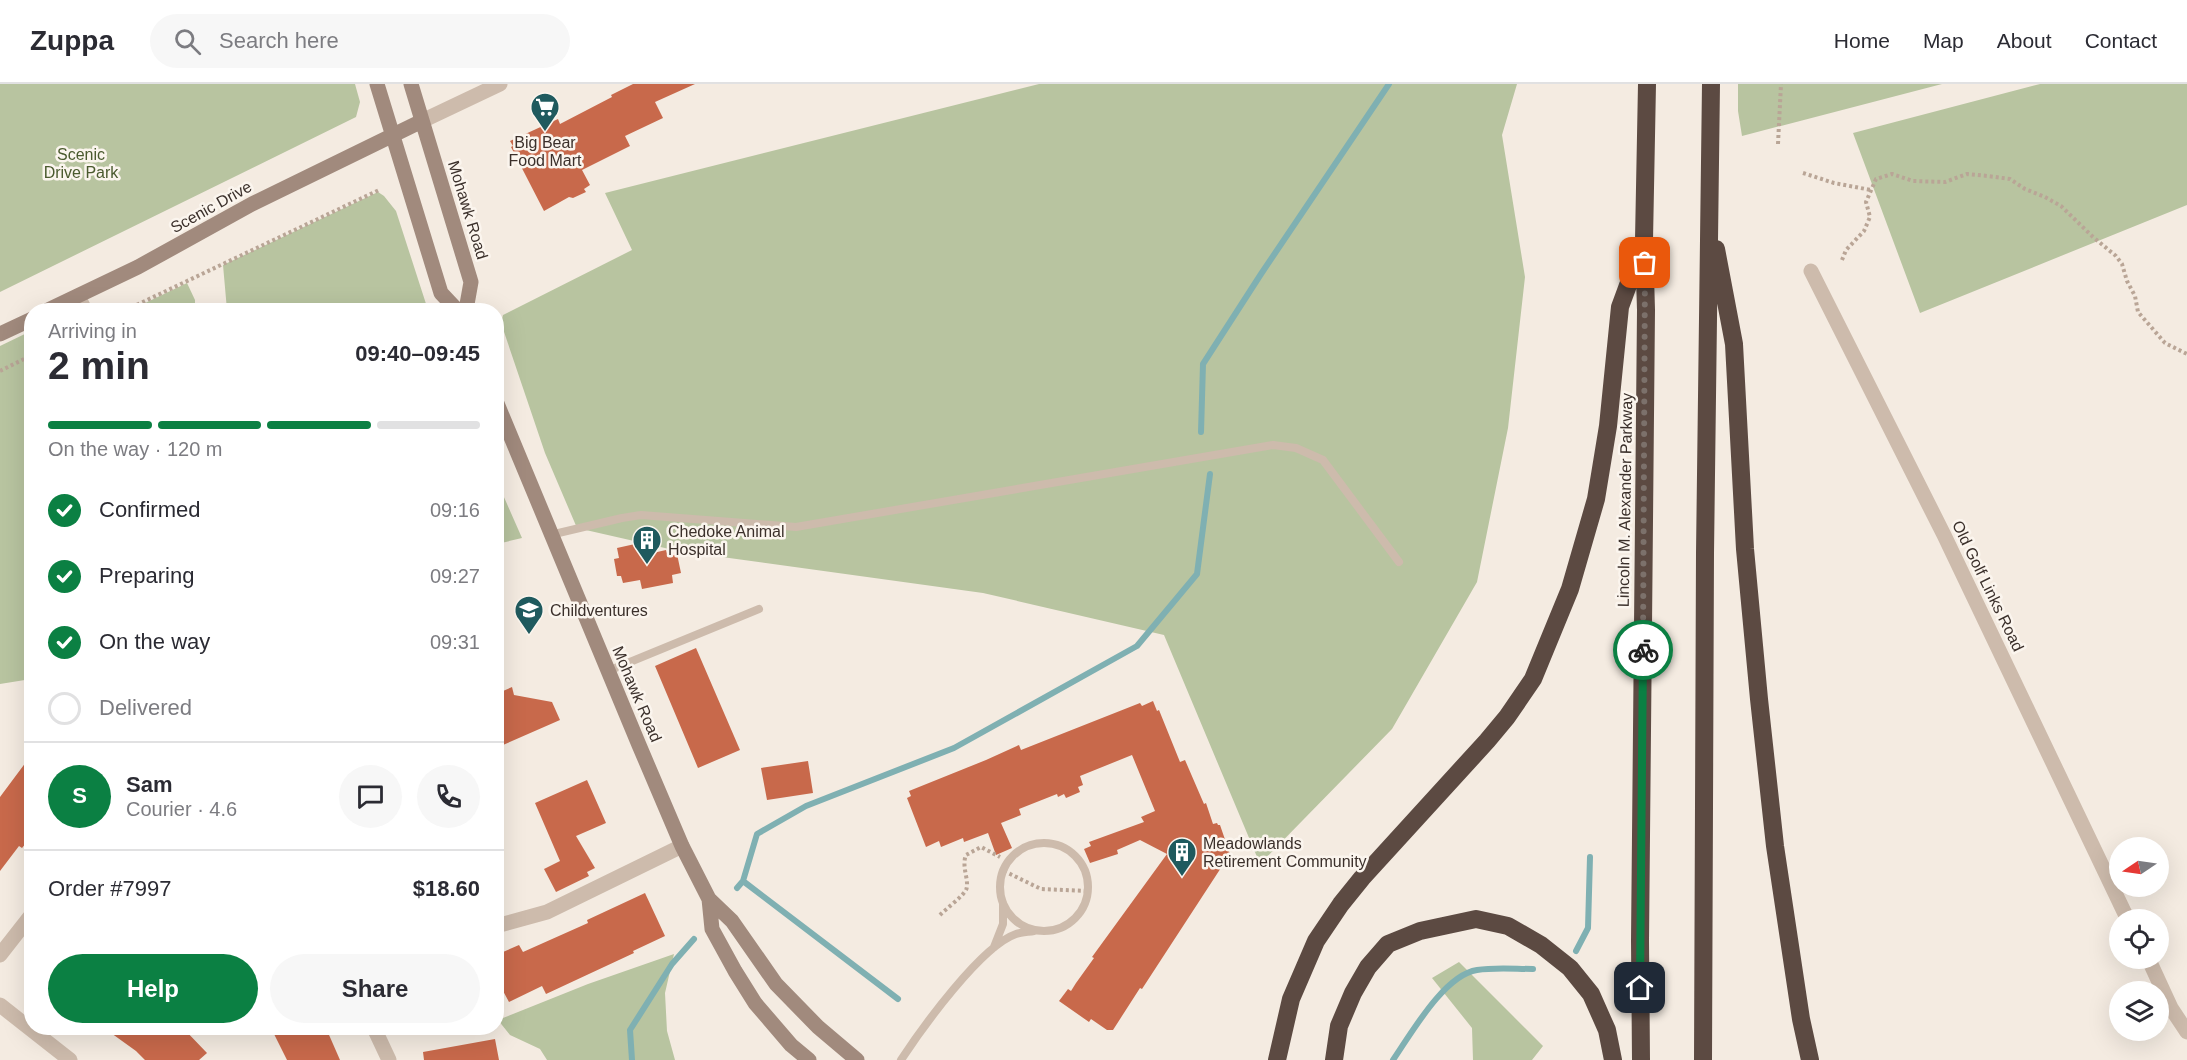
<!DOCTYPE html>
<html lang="en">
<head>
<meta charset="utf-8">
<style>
	:root { --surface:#fff; --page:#f7f7f7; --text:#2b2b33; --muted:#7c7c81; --line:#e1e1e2; --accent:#0b8043 }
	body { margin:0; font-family:Helvetica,sans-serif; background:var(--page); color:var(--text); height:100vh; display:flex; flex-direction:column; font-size:22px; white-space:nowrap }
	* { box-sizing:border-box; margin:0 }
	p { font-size:20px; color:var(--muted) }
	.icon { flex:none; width:33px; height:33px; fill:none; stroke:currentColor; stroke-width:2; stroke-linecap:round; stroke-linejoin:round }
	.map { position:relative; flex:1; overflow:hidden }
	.panel { position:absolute; left:24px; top:219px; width:480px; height:732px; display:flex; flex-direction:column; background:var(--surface); border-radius:24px; box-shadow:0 6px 24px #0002 }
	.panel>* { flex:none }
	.needle { width:39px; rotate:257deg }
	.buttons { position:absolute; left:2109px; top:753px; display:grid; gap:12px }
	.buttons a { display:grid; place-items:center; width:60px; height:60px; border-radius:50%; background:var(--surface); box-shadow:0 6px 24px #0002; font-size:30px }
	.pin { position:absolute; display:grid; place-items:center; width:51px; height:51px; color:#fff; margin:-26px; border-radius:12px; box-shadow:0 3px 9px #0006 }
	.courier { position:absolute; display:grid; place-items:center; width:60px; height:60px; margin:-30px; border:4px solid #0b8043; border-radius:50%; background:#fff; color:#222; box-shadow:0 2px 8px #0007 }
	.headline em { font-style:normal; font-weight:700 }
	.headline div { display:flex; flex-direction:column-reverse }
	.headline { display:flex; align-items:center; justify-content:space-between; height:102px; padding:0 24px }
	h1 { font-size:39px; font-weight:700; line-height:45px }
	.bar { display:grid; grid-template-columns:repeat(4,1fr); gap:9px 6px; align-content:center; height:72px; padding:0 24px }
	.bar i { height:8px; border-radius:4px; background:var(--line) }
	.bar .selected { background:var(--accent) }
	.bar p { grid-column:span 4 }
	.line { display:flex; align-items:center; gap:15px; padding:0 24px; border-top:2px solid var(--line) }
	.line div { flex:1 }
	.round { display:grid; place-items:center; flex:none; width:63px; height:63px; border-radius:32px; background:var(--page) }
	ol { padding:0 24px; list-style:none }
	li { display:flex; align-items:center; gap:18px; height:66px }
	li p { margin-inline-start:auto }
	li .icon { padding:6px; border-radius:50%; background:var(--accent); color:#fff; stroke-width:4 }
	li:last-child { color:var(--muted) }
	li i { width:33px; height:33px; border:3px solid var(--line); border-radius:50% }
	.primary-button { display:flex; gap:12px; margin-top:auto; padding:12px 24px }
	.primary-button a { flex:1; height:69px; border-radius:36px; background:var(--accent); color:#fff; font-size:24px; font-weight:700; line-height:69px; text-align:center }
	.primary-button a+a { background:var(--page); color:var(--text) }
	header { display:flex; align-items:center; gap:36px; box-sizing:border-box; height:84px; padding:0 30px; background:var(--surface); border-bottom:2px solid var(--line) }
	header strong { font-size:28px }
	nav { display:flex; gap:33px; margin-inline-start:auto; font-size:21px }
	.search { width:420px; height:54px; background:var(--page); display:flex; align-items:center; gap:15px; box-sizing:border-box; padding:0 21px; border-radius:33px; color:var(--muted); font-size:22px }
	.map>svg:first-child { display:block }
	.green { fill:#b8c4a0 }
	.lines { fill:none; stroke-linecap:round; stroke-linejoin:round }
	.stream { stroke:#7fb0b2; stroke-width:6 }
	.building { fill:#c8694b }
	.path { stroke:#b9a596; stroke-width:4; stroke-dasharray:3 3; stroke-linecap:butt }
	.lane { stroke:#cdbbac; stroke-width:8 }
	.street { stroke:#cdbbac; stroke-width:15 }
	.secondary { stroke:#a18a7d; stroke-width:15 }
	.highway { stroke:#5c4a42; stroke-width:18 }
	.done { stroke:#7c716b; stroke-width:6; stroke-dasharray:0 10.8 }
	.route { stroke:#0b8043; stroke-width:8 }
	.labels { text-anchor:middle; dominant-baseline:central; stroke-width:5; stroke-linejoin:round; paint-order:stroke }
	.poi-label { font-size:16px; fill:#3b302b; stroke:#fbf5ee; text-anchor:start }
	.park-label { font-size:16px; fill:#4a5a2e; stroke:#fbf5ee }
	.street-label { font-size:16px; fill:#3b302b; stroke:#fbf5ee }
</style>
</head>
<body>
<header>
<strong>Zuppa</strong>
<div class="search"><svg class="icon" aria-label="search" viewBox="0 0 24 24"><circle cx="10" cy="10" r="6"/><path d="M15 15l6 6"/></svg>Search here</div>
<nav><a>Home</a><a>Map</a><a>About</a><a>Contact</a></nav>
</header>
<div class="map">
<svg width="2187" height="976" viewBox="0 0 2187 976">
	<rect width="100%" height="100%" fill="#f4ebe1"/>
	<!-- green -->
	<path class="green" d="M0 0H355L360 18 356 33 0 208Z
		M1039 0H1517L1502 51 1525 193 1508 344 1477 498 1392 645 1260 780 1164 551 983 509 678 467 577 444 545 369 501 239 503 231 632 166 605 109Z
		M1738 0H1942L1742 52 1738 27Z
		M2040 0H2187V121L1920 229 1853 49Z
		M378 108 384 112 396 127 428 226H227L223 181Z
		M187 199 195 216V226H136L141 223V221Z
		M31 247V595L0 600V262Z
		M496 395 522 454 497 460H496Z
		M674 870 665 909 667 947 675 976H547L540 965 510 951 498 936 588 900Z
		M1459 878 1543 962 1532 976H1473L1472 944 1432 894Z"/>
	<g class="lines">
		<!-- stream -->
		<path class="stream" d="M1201 348 1203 280 1261 190 1389 0
			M743 797 898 915
			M737 804 743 797 757 750 806 722 954 664 1137 562 1197 490 1210 390
			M1576 867 1588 844 1590 773
			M632 976 630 946 672 880 694 855
			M1393 976C1411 950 1444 891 1477 886 1495 883 1515 885 1533 885"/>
	</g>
	<!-- building -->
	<path class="building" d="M633 0H695L655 18 663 34 625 52 630 62 582 86 590 101 584 105 586 108 573 114 569 113 544 127 511 63 513 62 510 57 558 35 560 40 612 13 611 11Z
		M635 460 636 466 643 464 644 471 666 466 668 473 677 470 681 489 672 491 673 499 642 505 640 496 623 499 621 492H617L614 475 619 474 617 464Z
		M696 564 740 666 698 684 655 582Z
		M512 603 514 611 552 618 560 636 496 664V610Z
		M1153 617 1157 627 1159 626 1180 678 1185 676 1204 720 1206 719 1213 740 1217 739 1218 741H1220L1230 770 1142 905 1140 904 1113 946H1107L1091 935 1089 938 1059 917 1068 905 1071 907 1076 899 1094 874 1092 873 1167 770 1140 756 1117 766 1118 770 1090 779 1084 765 1091 762 1089 758 1144 738 1141 733 1155 727 1132 671 1080 692 1083 701 1078 703 1080 708 1066 714 1064 710 1058 713 1057 710 1019 725 1021 731 1001 739 1012 764 996 771 988 749 964 758 963 754 941 763 939 757 926 763 907 714 911 712 909 707 986 676 1019 661 1021 666 1140 619 1142 622Z
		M32 670V752L22 764 19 762 0 787V713Z
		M808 677 813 709 767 716 761 684Z
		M587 696 606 739 576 752 595 784 587 788 589 792 556 808 544 785 560 777 535 719Z
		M645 809 665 852 633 867 634 869 546 910 542 902 509 918 496 894V871L519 861 523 868 588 839 587 836Z
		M104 944H183L207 969 199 976H145L136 967Z
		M271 944H326L340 976H287Z
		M495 955 499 976H424L423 968Z"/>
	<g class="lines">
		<!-- path -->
		<path class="path" d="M1778 60 1781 0
			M1803 89 1834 99 1871 106
			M1842 176 1846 166 1864 147 1870 133 1866 118 1876 95 1892 90 1913 97 1945 98 1967 90 1988 92 2010 95 2025 105 2045 113 2061 122 2093 153 2116 172 2122 180 2127 197 2135 212 2138 228 2165 259 2187 270
			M126 226 379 106
			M0 287 32 271
			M1004 787 1041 805 1088 807
			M940 831C946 825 962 813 966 806 970 797 961 783 966 771L981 763 1000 773"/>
		<!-- lane -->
		<path class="lane" d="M550 451 622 434 641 431 796 443 1273 361 1296 364 1323 376 1399 478
			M608 587 759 525
			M1000 803a44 44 0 1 1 88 0a44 44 0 1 1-88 0Z
			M994 863 1003 840V819
			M901 976C922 944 981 862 1016 850 1021 848 1028 848 1034 847"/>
		<!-- street -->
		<path class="street" d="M422 37 500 0
			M1811 187 1944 451 2128 836
			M78 212 85 226
			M496 842 547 828 682 762
			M0 871 32 830
			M2148 874 2171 924 2187 948
			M0 921 70 976
			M374 944 389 976"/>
		<!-- secondary -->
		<path class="secondary" d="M377 0 441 209 457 226
			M411 0 471 198 466 226
			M48 226 138 183 252 120 422 37
			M0 250 32 235
			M496 317 639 661 682 762 709 815 732 837 776 900 818 943 857 976
			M709 815 712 845 735 887 755 919 791 961 809 976"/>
		<!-- highway -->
		<path class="highway" d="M1716 165 1734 260 1745 465 1759 615 1775 762 1801 935 1810 976
			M1277 976 1291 915 1316 857 1341 820 1362 794 1487 657 1507 633 1533 595 1570 505 1596 415 1608 342 1620 223 1641 166
			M1334 976 1339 942 1353 909 1368 883 1388 860 1420 847 1476 835 1508 842 1541 861 1570 884 1591 910 1607 946 1613 976
			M1641 976 1640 857 1646 226 1644 156 1647 0
			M1703 976 1705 469 1711 0"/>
	</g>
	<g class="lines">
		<!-- done -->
		<path class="done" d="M1643 566 1645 179"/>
		<!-- route -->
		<path class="route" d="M1640 904 1643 566"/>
	</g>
	<!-- icons -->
	<defs>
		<g id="supermarket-pin" transform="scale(1.5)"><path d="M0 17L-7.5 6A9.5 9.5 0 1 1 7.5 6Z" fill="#1f5a5e" stroke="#fbf5ee"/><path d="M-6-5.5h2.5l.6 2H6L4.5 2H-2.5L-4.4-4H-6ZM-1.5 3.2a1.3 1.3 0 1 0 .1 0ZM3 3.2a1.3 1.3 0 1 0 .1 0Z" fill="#fff"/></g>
		<g id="building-pin" transform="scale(1.5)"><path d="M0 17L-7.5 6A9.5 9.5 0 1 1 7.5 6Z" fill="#1f5a5e" stroke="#fbf5ee"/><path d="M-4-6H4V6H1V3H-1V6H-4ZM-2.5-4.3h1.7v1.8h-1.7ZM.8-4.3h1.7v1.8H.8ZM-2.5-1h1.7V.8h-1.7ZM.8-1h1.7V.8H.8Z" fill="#fff"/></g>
		<g id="school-pin" transform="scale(1.5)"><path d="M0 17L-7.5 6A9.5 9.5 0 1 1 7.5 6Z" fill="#1f5a5e" stroke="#fbf5ee"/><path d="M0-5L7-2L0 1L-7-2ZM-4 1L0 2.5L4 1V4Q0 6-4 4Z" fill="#fff"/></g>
	</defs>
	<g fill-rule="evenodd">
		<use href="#supermarket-pin" x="545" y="23"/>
		<use href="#building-pin" x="647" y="456"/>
		<use href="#school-pin" x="529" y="526"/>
		<use href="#building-pin" x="1182" y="768"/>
	</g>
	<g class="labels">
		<!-- poi labels -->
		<g class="poi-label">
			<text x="545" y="58" text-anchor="middle">Big Bear<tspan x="545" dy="18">Food Mart</tspan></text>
			<text x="668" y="447">Chedoke Animal<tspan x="668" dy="18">Hospital</tspan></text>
			<text x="550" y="526">Childventures</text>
			<text x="1203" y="759">Meadowlands<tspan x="1203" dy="18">Retirement Community</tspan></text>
		</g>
		<!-- park labels -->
		<g class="park-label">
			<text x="81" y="70">Scenic<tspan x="81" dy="18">Drive Park</tspan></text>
		</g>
		<!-- street labels -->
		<g class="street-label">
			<text transform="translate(211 123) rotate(-29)">Scenic Drive</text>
			<text transform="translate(468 126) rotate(73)">Mohawk Road</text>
			<text transform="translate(1625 416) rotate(-89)">Lincoln M. Alexander Parkway</text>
			<text transform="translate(1988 502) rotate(64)">Old Golf Links Road</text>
			<text transform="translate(637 610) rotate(67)">Mohawk Road</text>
		</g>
	</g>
</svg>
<div class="buttons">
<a><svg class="needle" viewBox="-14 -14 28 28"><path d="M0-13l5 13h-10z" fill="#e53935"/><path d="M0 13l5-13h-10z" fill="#7c7c81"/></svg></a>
<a><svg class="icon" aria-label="locate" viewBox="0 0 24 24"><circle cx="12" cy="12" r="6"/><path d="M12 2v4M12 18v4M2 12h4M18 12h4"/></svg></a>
<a><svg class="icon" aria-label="layers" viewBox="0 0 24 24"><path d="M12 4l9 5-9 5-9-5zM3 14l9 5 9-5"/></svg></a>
</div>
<div class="pin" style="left:1645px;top:179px;background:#ea580c"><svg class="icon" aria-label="bag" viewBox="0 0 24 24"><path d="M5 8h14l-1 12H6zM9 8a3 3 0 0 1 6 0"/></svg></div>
<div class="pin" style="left:1640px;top:904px;background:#1f2937"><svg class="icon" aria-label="home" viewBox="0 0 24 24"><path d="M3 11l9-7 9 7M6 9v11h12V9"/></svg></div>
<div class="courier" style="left:1643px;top:566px"><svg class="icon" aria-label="bike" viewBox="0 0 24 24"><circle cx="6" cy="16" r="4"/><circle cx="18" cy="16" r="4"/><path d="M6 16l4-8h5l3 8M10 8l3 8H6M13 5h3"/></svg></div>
<section class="panel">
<div class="headline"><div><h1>2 min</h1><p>Arriving in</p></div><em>09:40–09:45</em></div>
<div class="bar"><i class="selected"></i><i class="selected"></i><i class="selected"></i><i></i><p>On the way · 120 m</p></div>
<ol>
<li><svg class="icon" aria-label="check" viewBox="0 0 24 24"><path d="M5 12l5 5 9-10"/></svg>Confirmed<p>09:16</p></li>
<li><svg class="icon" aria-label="check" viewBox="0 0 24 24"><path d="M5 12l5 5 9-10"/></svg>Preparing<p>09:27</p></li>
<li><svg class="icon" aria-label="check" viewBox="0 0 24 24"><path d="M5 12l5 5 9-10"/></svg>On the way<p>09:31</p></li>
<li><i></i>Delivered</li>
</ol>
<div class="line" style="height:108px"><b class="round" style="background:var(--accent);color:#fff">S</b><div><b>Sam</b><p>Courier · 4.6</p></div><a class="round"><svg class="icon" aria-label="chat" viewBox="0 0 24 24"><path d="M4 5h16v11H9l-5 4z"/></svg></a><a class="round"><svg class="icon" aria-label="phone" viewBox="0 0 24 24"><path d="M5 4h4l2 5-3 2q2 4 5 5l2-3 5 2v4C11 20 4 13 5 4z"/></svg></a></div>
<div class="line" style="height:78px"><div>Order #7997</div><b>$18.60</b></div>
<div class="primary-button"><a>Help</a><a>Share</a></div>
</section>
</div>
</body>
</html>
